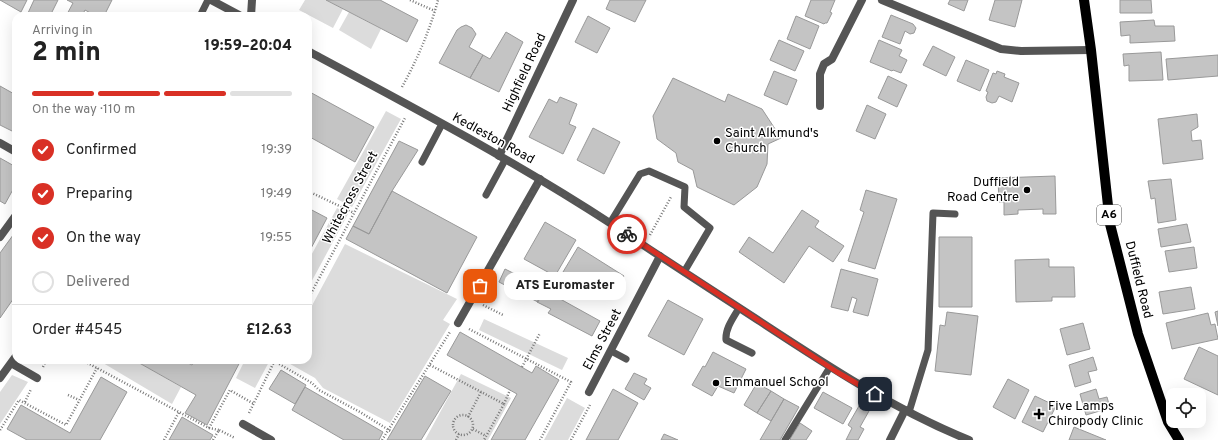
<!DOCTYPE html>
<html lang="en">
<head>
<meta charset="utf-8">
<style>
	:root { --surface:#fff; --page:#f6f6f6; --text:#222; --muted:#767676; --line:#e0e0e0; --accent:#d93025 }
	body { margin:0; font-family:Overpass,sans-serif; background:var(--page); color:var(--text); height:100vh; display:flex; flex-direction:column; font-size:15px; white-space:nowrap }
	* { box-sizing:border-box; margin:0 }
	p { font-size:13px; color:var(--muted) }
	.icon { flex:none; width:22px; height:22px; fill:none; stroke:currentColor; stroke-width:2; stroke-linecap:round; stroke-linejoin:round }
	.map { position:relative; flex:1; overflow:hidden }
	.panel { position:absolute; left:12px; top:12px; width:300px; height:352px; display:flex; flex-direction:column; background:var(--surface); border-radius:12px; box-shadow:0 4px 16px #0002 }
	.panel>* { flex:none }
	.controls { position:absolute; left:1166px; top:388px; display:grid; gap:8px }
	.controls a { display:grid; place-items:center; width:40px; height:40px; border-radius:8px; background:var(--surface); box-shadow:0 4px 16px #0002; font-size:20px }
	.pin { position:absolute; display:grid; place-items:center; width:34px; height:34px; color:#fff; margin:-17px; border-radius:8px; box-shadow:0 2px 6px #0006 }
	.courier { position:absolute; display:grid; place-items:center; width:40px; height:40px; margin:-20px; border:3px solid #d93025; border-radius:50%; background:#fff; color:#222; box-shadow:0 1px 5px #0007 }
	.bubble { position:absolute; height:28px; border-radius:12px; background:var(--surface); box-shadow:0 4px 16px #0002; font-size:13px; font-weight:800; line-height:28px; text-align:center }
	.head em { font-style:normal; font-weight:800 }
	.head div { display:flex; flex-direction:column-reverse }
	.head { display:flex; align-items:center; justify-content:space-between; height:68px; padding:0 20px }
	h1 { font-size:26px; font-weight:800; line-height:30px }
	.bar { display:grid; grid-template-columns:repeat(4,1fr); gap:6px 4px; align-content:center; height:48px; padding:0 20px }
	.bar i { height:5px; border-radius:3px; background:var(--line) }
	.bar .active { background:var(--accent) }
	.bar p { grid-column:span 4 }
	.line { display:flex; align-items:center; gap:10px; padding:0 20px; border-top:1px solid var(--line) }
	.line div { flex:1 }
	ol { padding:0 20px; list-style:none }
	li { display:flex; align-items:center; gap:12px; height:44px }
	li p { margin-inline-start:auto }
	li .icon { padding:4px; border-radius:50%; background:var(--accent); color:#fff; stroke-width:4 }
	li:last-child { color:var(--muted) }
	li i { width:22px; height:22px; border:2px solid var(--line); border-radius:50% }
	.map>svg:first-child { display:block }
	.green { fill:#dcdcdc }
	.building { fill:#c4c4c4; stroke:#999 }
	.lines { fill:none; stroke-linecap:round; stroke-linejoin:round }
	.path { stroke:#777; stroke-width:2.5; stroke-dasharray:1 2; stroke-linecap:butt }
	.service { stroke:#555; stroke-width:7 }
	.minor { stroke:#555; stroke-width:8 }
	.tertiary { stroke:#555; stroke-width:8 }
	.primary { stroke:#000; stroke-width:10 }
	.done { stroke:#595959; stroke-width:4; stroke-dasharray:0 7.2 }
	.route { stroke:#d93025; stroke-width:5 }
	.poi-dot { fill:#000; stroke:#fff; stroke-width:1.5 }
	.labels { text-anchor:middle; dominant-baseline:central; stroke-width:3; stroke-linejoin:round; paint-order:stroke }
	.shield { fill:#fff; stroke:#4c4c4c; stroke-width:1 }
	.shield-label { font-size:12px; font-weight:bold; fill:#000 }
	.street-label { font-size:13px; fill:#000; stroke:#fff }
	.poi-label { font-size:13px; fill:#000; stroke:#fff; text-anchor:start }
</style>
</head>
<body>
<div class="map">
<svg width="1218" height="440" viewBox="0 0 1218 440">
	<rect width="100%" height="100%" fill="#fff"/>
	<!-- green -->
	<path class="green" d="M305 0H326L343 9 333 28 299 10Z
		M349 12 381 29 371 49 339 30Z
		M386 111 401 119 352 207 337 199Z
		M337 208 348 214 308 288V261Z
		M345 244 457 299 443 320 450 324 390 423 323 388 315 378 283 360H308V313Z
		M484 319 568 358 562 370 479 330Z
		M98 360H134L181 387 172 404Z
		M245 360H270L255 388 236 378Z
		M461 374 511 398 488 440H425Z
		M12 375 28 382 0 424V392Z
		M567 398 585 408 568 440H544Z"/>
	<!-- building -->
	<path class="building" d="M0 0H27L21 12Z
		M34 0H58L50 16H33L28 13Z
		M67 0H112L104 16H96L85 10 82 16H66L73 3Z
		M326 0H380L418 20 407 42Z
		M610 0H646L635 22 606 9Z
		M811 0H835L830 12 832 13 827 23H825L824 24 805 16Z
		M950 0H968L964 11 948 4Z
		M995 0H1022L1015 27 989 20Z
		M1120 0H1151L1152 13H1120Z
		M891 15 913 24 916 28 914 33 910 34 905 31 900 44 882 37Z
		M588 16 610 28 597 53 575 42Z
		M796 16 819 26 810 49 787 39Z
		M1154 20 1155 26H1174L1175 41 1130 43V35L1121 36 1120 22Z
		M466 25 472 28 476 34 469 47 483 55 470 78 439 63 457 30 461 27Z
		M506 32 523 42 499 92 470 78 483 55 490 59Z
		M779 40 804 51 795 71 770 60Z
		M879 40 902 50 899 56 907 60 901 73 893 70 892 71 870 62Z
		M933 46 955 57 946 76 923 65Z
		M1161 52 1163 80 1129 81V65L1124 66 1123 54Z
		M1218 55V76L1168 80 1166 59Z
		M966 60 989 70 980 91 957 81Z
		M774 71 797 80 787 105 764 95Z
		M997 71 1005 74 1004 77 1019 83 1012 102 999 96 996 102 992 103 987 101 986 97 988 92 986 91 993 73 996 74Z
		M888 76 907 85 897 107 878 98Z
		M673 78 725 102 728 94 762 109 781 138 768 144 767 164 757 187 734 205 697 187 693 170 678 162 676 153 657 139 653 116Z
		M0 86 16 95V133L0 125Z
		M308 91 374 127 355 162 308 136Z
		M560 97 577 104 569 124 576 127 563 154 529 137 549 99 557 103Z
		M867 105 886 114 875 139 856 131Z
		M1197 114 1198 127 1191 131 1192 141 1201 140 1203 159 1163 164 1158 119Z
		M593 128 620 142 604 174 577 160Z
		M399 141 418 150 392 191 369 234 353 226Z
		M0 158 16 167V184L5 204 0 201Z
		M1055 176 1056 214H1043V209L1018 210V214L1004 215V202H999L998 178Z
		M1171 179 1176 220 1158 223 1155 198 1151 199 1148 181Z
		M866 190 897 199 875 269 848 261 864 212 860 210Z
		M392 191 477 237 447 293 346 239 353 226 369 234Z
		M308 208 327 218 308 254Z
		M802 210 819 221 815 227 844 246 833 262 809 246 784 283 739 252 749 237 773 253Z
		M545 222 576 240 555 276 524 259Z
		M1187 224 1191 242 1161 247 1158 229Z
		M16 231V295L0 318V253Z
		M939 237H972V307H939Z
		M578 247 624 276 609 297 563 272Z
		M1194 247 1197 268 1169 272 1165 251Z
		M1049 259V267H1074L1075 297H1052V301L1016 302 1015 260Z
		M505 269 529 281 522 294 499 282Z
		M841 269 878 279 868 316 853 312 857 299 852 297 848 311 831 307Z
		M529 281 544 289 538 302 522 294Z
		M1191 287 1195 309 1163 314 1159 292Z
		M544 290 600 321 592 336 548 313 551 309 537 302Z
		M668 300 703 319 684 355 648 336Z
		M1218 311V326L1215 312Z
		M947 312 978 316 971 375 935 371 940 325 945 326Z
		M1208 313 1211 325 1215 324 1218 339 1172 349 1166 323Z
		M1083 323 1090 349 1067 355 1060 329Z
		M460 332 532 373 536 366 559 380 525 440H491L517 394 447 355Z
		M1199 347 1218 356V395L1184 379Z
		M713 352 746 369 734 393 718 386 712 396 692 385 703 366 705 367Z
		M1093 357 1097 370 1088 372 1091 382 1075 387 1069 365Z
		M134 360H182L192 365 195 360H207L214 363 215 360H241L207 425 185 413 196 395Z
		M281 370 306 385 295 404 269 389Z
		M634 373 647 379 644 384 651 388 644 400 625 389Z
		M425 376 451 391 421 440H387Z
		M101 377 127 392 100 440H27L7 429 21 405 70 433Z
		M1008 379 1029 390 1015 419 993 407Z
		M757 383 771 391 757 413 744 405Z
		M305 387 383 432 379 440H344L292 410Z
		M613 389 638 403 618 440H586Z
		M1096 389 1099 399 1107 397 1110 408 1086 415 1080 394Z
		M771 391 784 399 771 421 757 413Z
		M823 392 852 408 843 424 814 408Z
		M1035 396 1056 406 1043 432 1022 422Z
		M784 399 799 407 780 440H760Z
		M859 406 869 411 860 427 864 429 858 440H846L852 428 848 425Z
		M182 417 213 435 210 440H169Z
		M800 423 812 431 806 440H791L790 439Z
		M1074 427 1106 440H1069Z
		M664 434 678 440H661Z"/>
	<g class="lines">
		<!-- path -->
		<path class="path" d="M410 0 435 11
			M402 87C417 60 430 30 438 0
			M308 191 354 213
			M650 235 671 197
			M308 299 405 118
			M483 305 503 315
			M469 329 571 382 540 440
			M82 360 209 428 219 430
			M274 361 312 383 319 390 360 412 392 432
			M430 365 504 404 484 440
			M43 367 46 360
			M522 367 540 333
			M68 395 79 400
			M25 402 31 389
			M504 404 510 390
			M249 413 275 360
			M453 425a10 10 0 1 1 20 0a10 10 0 1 1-20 0Z
			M468 417 481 392
			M209 428 230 390 254 404
			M473 429 486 436
			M0 430 19 400 66 425 97 368
			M164 440 179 412
			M213 440 219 430 235 438
			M382 440 450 332
			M456 440 459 434
			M571 440 590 405"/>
		<!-- service -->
		<path class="service" d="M200 16 208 0
			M422 162 442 124
			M486 195 505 160
			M610 223 640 174 649 171 685 187 684 207 710 228 684 272
			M739 308C733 318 725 329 726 340L752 353
			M611 351 626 359
			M909 412 928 350 933 213 955 214
			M785 440 830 367"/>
		<!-- minor -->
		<path class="minor" d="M882 0 1001 49 1021 51 1091 50
			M251 16 252 0
			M820 106V74L824 64 832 59 862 0
			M0 143 16 152
			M499 156 573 0
			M0 237 16 215
			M458 323 540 179
			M11 363 37 378
			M0 378 16 356
			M589 392 660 256
			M243 424 271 440
			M890 440 905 410"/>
		<!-- tertiary -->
		<path class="tertiary" d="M211 0 241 16
			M308 51C411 106 515 161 613 225 662 258 712 290 761 322 828 366 895 410 969 440"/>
		<!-- primary -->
		<path class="primary" d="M1084 0 1091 50 1110 224 1138 334 1168 422 1179 440"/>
	</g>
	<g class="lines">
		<!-- done -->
		<path class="done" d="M480 286 540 180 627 234"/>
		<!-- route -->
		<path class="route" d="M627 234 837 372 875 394"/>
	</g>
	<!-- markers -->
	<g class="poi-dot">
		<circle cx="717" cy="141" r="4"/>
		<circle cx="1027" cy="190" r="4"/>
		<circle cx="716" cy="383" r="4"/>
		<path d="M1037 408h4v4h4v4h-4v4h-4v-4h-4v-4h4z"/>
	</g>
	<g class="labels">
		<!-- shield labels -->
		<rect class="shield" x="1097" y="205" width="24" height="20" rx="3"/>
		<g class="shield-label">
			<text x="1109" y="215">A6</text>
		</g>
		<!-- street labels -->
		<g class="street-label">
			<text transform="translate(525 73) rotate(-65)">Highfield Road</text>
			<text transform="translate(493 139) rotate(29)">Kedleston Road</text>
			<text transform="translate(351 198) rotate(-62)">Whitecross Street</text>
			<text transform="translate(1138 280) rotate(76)">Duffield Road</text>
			<text transform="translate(603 340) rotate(-62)">Elms Street</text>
		</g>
		<!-- poi labels -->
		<g class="poi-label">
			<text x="725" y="134">Saint Alkmund's<tspan x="725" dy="15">Church</tspan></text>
			<text x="1019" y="183" text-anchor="end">Duffield<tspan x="1019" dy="15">Road Centre</tspan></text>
			<text x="724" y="383">Emmanuel School</text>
			<text x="1048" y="407">Five Lamps<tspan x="1048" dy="15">Chiropody Clinic</tspan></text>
		</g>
	</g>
</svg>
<div class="controls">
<a><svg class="icon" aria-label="locate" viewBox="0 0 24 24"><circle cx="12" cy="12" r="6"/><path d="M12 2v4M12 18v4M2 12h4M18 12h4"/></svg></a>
</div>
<div class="pin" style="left:480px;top:286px;background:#ea580c"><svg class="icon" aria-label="bag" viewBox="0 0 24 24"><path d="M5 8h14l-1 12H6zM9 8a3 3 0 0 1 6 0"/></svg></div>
<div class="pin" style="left:875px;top:394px;background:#1f2937"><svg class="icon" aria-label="home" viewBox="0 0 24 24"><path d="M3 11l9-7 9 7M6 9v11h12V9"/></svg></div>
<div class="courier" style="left:627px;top:234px"><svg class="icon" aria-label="bike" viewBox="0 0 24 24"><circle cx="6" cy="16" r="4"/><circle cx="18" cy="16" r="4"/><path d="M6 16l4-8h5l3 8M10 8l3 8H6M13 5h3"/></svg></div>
<div class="bubble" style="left:504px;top:272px;width:122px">ATS Euromaster</div>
<section class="panel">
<div class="head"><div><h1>2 min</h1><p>Arriving in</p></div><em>19:59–20:04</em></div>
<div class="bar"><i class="active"></i><i class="active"></i><i class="active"></i><i></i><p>On the way · 110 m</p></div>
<ol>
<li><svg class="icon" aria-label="check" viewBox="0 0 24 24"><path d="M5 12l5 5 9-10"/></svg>Confirmed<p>19:39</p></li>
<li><svg class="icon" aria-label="check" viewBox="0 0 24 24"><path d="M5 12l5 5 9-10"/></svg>Preparing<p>19:49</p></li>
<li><svg class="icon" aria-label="check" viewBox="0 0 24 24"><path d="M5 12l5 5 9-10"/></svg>On the way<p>19:55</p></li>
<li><i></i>Delivered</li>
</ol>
<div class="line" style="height:52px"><div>Order #4545</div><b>£12.63</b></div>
</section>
</div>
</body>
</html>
